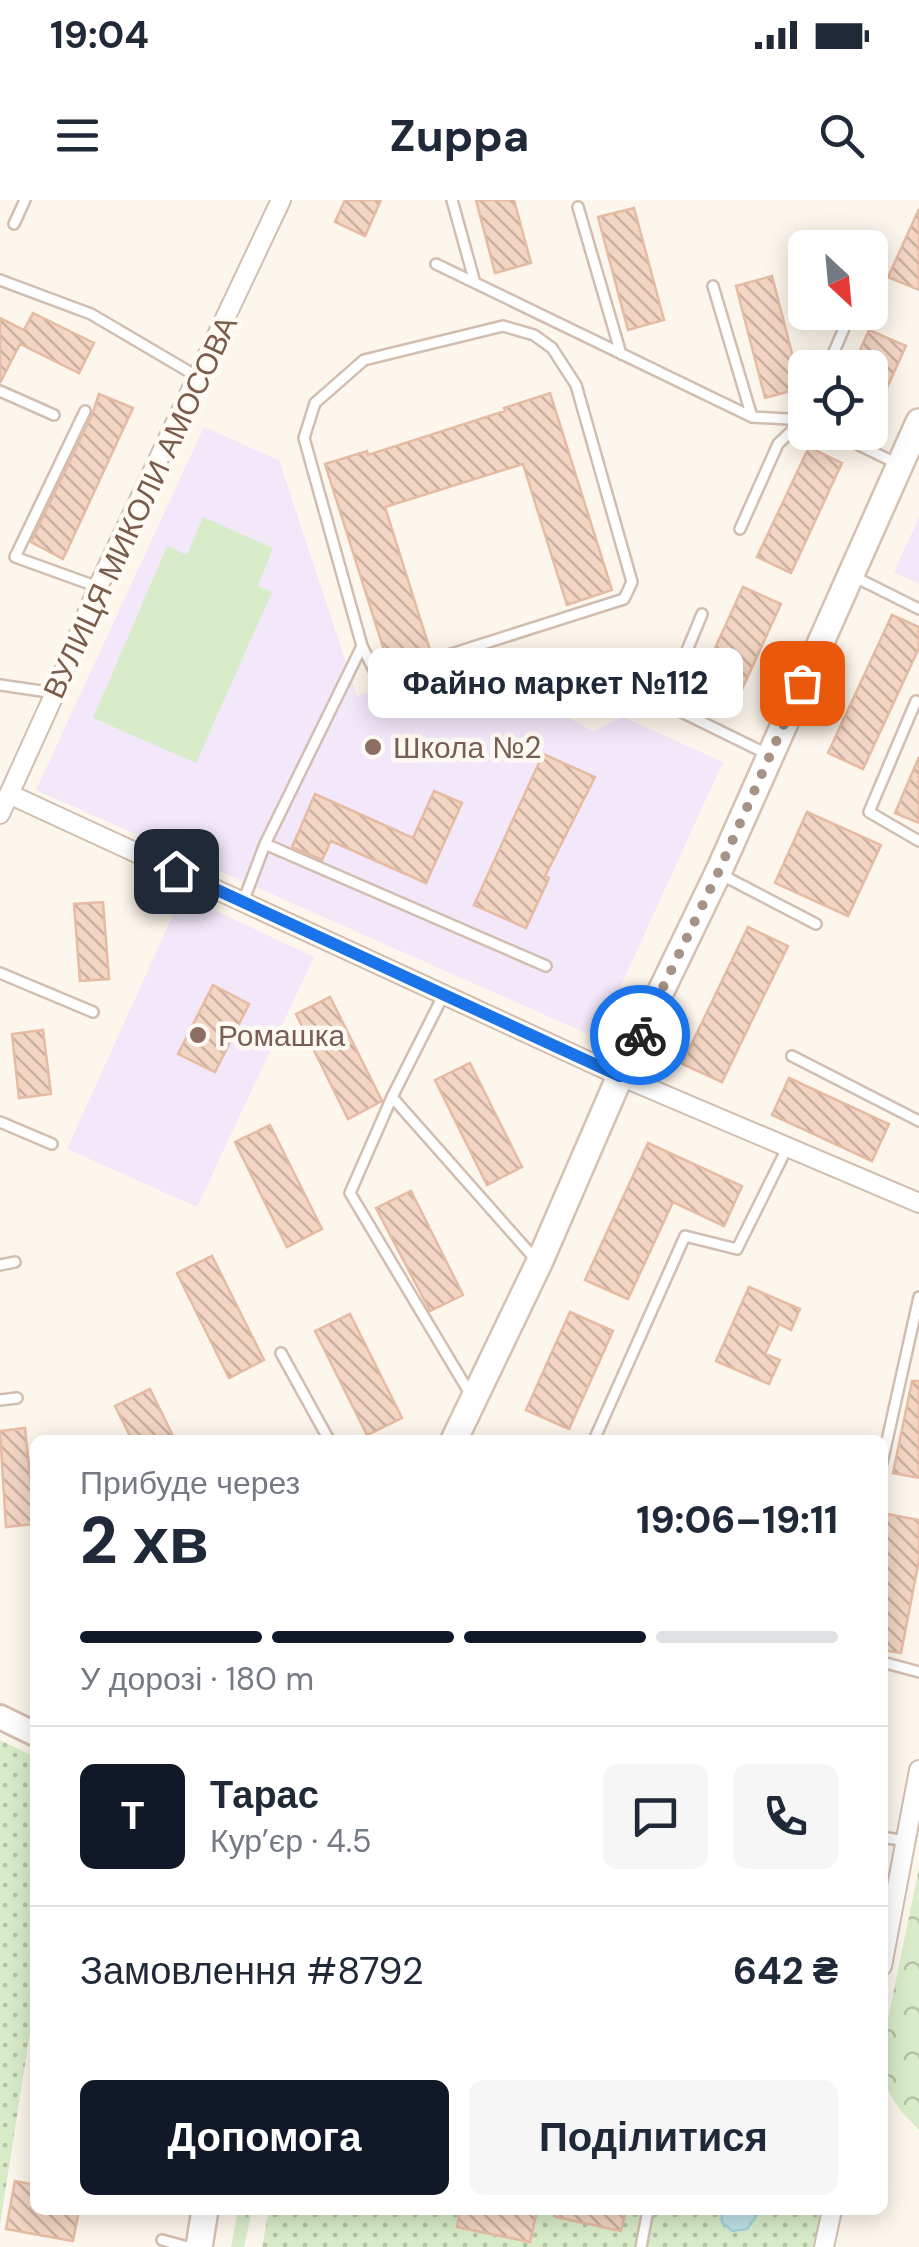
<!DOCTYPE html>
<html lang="uk">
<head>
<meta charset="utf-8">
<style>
	:root { --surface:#fff; --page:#f6f6f7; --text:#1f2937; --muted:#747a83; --line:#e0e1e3; --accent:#111827 }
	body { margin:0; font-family:"DM Sans",sans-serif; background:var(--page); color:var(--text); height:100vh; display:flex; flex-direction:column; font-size:38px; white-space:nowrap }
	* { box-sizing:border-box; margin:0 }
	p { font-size:32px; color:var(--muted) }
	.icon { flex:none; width:55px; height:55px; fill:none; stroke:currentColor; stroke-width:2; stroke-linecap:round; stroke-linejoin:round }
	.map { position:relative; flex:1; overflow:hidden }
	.drawer { position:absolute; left:30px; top:1235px; width:858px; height:780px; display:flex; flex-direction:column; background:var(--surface); border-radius:15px; box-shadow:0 5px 25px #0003 }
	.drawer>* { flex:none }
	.needle { width:65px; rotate:154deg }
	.buttons { position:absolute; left:788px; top:30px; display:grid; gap:20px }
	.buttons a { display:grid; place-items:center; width:100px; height:100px; border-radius:15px; background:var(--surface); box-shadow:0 5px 25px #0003; font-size:50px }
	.pin { position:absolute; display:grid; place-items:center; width:85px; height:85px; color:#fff; margin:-42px; border-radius:20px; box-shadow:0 5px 15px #0006 }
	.courier { position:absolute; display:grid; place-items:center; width:100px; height:100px; margin:-50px; border:8px solid #1a73e8; border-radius:50%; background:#fff; color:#222; box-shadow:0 2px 12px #0007 }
	.bubble { position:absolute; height:70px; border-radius:15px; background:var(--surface); box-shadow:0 5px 25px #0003; font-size:32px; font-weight:800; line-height:70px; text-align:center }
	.headline em { font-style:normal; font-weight:800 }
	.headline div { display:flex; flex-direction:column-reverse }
	.headline { display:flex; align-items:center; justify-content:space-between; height:170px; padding:0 50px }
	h1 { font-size:65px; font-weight:800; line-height:75px }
	.bar { display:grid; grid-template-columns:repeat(4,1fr); gap:15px 10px; align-content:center; height:120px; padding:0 50px }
	.bar i { height:12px; border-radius:8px; background:var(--line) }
	.bar .active { background:var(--accent) }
	.bar p { grid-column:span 4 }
	.line { display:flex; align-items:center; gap:25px; padding:0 50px; border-top:2px solid var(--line) }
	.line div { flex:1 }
	.round { display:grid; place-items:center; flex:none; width:105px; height:105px; border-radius:15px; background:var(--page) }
	.button { display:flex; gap:20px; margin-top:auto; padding:20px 50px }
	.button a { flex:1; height:115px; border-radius:15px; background:var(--accent); color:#fff; font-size:40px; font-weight:800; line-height:115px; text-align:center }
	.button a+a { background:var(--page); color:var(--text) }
	.status { display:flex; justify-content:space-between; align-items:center; height:70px; padding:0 50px; background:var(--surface); direction:ltr }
	.status svg { height:28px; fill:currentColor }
	header { display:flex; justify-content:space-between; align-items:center; height:130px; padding:0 50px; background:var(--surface); font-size:45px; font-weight:800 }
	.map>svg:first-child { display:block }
	.education { fill:#f3e8fa }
	.grass { fill:url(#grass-tufts) }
	.forest { fill:url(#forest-crowns) }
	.park { fill:url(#park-dots) }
	.pitch { fill:#d8ecc9 }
	.water { fill:#bfe3e8; stroke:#a5d3da; stroke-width:2.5 }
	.building { fill:url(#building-back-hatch); stroke:#e6bba3; stroke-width:2.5 }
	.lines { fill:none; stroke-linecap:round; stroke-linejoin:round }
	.service-casing { stroke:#d1beb0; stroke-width:14 }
	.minor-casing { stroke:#d1beb0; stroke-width:22 }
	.tertiary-casing { stroke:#d1beb0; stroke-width:28 }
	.secondary-casing { stroke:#d6c0b0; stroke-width:30 }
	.service { stroke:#fff; stroke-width:9 }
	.minor { stroke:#fff; stroke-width:18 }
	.tertiary { stroke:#fff; stroke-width:22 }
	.secondary { stroke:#fff; stroke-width:25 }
	.done { stroke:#a89285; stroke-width:10; stroke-dasharray:0 18 }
	.route { stroke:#1a73e8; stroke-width:12 }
	.education-dot { fill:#8d6e63; stroke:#fffaf3; stroke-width:4 }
	.labels { text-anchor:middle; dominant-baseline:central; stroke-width:9; stroke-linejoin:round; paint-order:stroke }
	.street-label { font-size:30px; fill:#7a5c4d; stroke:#fffaf3 }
	.education-label { font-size:30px; fill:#785e54; stroke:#fffaf3; text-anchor:start }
</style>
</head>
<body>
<div class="status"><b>19:04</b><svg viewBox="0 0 49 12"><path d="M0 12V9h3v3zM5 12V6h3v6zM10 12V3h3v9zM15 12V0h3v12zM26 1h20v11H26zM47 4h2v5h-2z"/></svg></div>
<header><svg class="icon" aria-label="menu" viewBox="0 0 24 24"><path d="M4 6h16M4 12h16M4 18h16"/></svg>Zuppa<svg class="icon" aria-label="search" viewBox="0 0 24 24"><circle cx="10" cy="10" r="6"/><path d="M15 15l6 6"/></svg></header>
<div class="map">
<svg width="919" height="2047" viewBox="0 0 919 2047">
	<defs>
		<pattern id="grass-tufts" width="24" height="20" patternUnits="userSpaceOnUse" patternTransform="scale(2.5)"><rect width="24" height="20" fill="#d8ecc9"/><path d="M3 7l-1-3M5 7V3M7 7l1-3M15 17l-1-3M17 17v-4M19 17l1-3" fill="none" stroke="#b4c2a5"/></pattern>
		<pattern id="forest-crowns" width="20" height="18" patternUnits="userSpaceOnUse" patternTransform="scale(2.5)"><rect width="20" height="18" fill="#d8ecc9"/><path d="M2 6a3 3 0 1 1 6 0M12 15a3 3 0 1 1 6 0" fill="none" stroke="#b4c2a5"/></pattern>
		<pattern id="park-dots" width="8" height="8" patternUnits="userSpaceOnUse" patternTransform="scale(2.5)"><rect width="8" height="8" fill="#d8ecc9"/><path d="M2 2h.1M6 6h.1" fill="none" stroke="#b4c2a5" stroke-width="1.8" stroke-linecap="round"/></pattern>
		<pattern id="building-back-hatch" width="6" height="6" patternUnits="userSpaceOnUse" patternTransform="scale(2.5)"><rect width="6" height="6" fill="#f3d5c3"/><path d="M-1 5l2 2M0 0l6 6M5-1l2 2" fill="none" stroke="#cab0a1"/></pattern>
	</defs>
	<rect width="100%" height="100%" fill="#fdf6ec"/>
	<!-- education -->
	<path class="education" d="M204 227 279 260 357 496 443 471 520 509 546 506 593 531 623 517 723 562 597 838 36 590Z
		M919 317V384L894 372Z
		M182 695 314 757 197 1007 67 949Z"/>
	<!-- grass -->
	<path class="grass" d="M238 2010H252L244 2047H231Z"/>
	<!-- forest -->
	<path class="forest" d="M919 1668V1930C891 1902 882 1889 882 1848Z"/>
	<!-- park -->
	<path class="park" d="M0 1540 35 1557V1800L0 2025Z
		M269 2010H821L815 2047H262Z"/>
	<!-- pitch -->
	<path class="pitch" d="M203 317 273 348 258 386 272 392 196 563 93 518 167 346 187 355Z"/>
	<!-- water -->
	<path class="water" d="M721 2010H754L755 2018 747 2029 732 2031 722 2022Z"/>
	<!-- building -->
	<path class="building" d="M345 0H381L365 36 335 22Z
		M476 0H514L531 63 495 73Z
		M634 8 664 120 628 130 598 17Z
		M919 9V90L888 77Z
		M772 76 801 188 765 198 736 86Z
		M33 113 94 143 79 173 20 144 0 183V118L24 130Z
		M869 130 906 146 870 225V168H852Z
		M550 193 612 390 567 405 523 264 385 307 430 450 388 463 325 264 367 251 368 255 505 211 504 208Z
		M99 194 133 208 63 359 31 342 92 215Z
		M809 247 842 263 791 373 757 357Z
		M743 387 781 404 738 498 700 481Z
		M892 415 919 427V448L863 569 828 553Z
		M543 554 595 577 545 676 549 678 526 728 474 705Z
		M919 557V623L895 613Z
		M434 591 462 603 426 683 331 641 322 660 292 647 315 594 413 638Z
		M807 612 881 645 848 716 775 683Z
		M103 702 109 779 80 781 74 704Z
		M748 727 788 746 722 882 682 864Z
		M213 785 249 804 215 872 178 854Z
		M330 797 382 901 348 919 296 814Z
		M43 830 51 894 19 898 12 834Z
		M470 863 522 967 487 985 435 880Z
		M789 878 889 924 872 961 772 915Z
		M270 925 322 1029 287 1047 235 942Z
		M648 943 742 986 724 1026 673 1002 628 1099 585 1080Z
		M411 991 463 1095 430 1111 376 1008Z
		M212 1056 264 1160 229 1178 177 1073Z
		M749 1087 800 1109 791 1130 779 1124 765 1154 780 1160 769 1184 716 1161Z
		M570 1112 613 1131 569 1229 526 1210Z
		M350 1114 402 1218 367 1235 315 1131Z
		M912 1181H919V1278L893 1273Z
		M150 1189 175 1240H132L115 1206Z
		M25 1228 35 1324 6 1327 0 1231Z
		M882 1313 919 1320V1360L901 1453 882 1450Z
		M15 1981 35 1985V2010H79L73 2041 6 2029Z
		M460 2010H537L530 2042 457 2027Z
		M556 2010H626L621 2031 556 2017Z"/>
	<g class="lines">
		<!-- service casing -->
		<g class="service-casing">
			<path id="service" d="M452 0 475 83
				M578 7 621 154
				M14 24 25 0
				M436 64 752 217 805 220
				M0 80 91 114 198 177
				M713 86 752 217
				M827 168 848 119
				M0 191 54 215
				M85 211 15 357 98 387
				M832 232 898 264
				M740 329 778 244 805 218
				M853 376 919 409
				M702 414 665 504 767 554
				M0 485 55 493
				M916 501 869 612 919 641
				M265 644 546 766
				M720 674 816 724
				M243 702 265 644 362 446 304 238 315 203 364 160 503 126 534 135 552 148 576 185 632 382 624 399 385 475 374 470 362 446
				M0 773 93 812
				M444 794 392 897 350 993 472 1197
				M792 856 919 921
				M392 897 537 1061
				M0 922 52 944
				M0 1065 15 1062
				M281 1153 329 1240
				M0 1200 17 1198
				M594 1240 685 1036 737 1049 787 948
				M882 1263 919 1097
				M882 1462 919 1472
				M882 1637 905 1641
				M162 2040 188 2047
				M641 2047 648 2010"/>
		</g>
		<!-- minor casing -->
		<g class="minor-casing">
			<path id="minor" d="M9 594 620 876 919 1003
				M0 614 55 493 98 387 281 0
				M882 1766 919 1570
				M824 2047 832 2010"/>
		</g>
		<!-- tertiary casing -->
		<g class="tertiary-casing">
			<path id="tertiary" d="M0 1517 35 1534"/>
		</g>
		<!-- secondary casing -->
		<g class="secondary-casing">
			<path id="secondary" d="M454 1240 539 1063 620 876 718 673 919 222
				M199 2047 205 2010"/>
		</g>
		<!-- service -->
		<use href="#service" class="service"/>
		<!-- minor -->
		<use href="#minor" class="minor"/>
		<!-- tertiary -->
		<use href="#tertiary" class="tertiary"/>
		<!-- secondary -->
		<use href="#secondary" class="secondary"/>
	</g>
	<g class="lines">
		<!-- done -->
		<path class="done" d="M640 835 718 673 802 483"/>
		<!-- route -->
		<path class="route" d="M176 671 620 876 640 835"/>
	</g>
	<!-- markers -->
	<g class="education-dot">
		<circle cx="373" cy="547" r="10"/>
		<circle cx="198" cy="835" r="10"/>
	</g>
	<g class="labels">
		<!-- street labels -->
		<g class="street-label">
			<text transform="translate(140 307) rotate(-65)">ВУЛИЦЯ МИКОЛИ АМОСОВА</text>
		</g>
		<!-- education labels -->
		<g class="education-label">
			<text x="393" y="547">Школа №2</text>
			<text x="218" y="835">Ромашка</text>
		</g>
	</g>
</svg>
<div class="buttons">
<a><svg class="needle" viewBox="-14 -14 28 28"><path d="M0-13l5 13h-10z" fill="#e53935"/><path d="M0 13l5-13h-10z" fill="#747a83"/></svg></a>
<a><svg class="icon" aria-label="locate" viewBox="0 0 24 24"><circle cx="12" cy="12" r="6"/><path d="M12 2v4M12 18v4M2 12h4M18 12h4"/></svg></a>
</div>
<div class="pin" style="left:802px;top:483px;background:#ea580c"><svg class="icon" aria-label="bag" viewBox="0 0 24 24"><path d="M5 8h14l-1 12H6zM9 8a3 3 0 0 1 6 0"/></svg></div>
<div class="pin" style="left:176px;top:671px;background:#1f2937"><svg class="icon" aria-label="home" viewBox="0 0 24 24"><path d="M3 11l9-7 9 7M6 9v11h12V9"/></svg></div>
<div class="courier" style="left:640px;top:835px"><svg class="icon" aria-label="bike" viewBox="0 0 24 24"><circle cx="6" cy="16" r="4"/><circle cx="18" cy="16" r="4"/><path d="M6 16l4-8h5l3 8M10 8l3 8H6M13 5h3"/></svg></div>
<div class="bubble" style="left:368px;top:448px;width:375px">Файно маркет №112</div>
<section class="drawer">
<div class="headline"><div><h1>2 хв</h1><p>Прибуде через</p></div><em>19:06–19:11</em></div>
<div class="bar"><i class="active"></i><i class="active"></i><i class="active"></i><i></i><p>У дорозі · 180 m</p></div>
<div class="line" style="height:180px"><b class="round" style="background:var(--accent);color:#fff">Т</b><div><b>Тарас</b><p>Кур’єр · 4.5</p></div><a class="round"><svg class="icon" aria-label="chat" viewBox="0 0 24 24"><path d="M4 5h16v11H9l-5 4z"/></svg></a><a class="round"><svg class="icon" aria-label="phone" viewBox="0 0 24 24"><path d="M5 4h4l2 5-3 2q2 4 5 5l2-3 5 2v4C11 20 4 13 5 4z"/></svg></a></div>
<div class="line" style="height:130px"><div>Замовлення #8792</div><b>642 ₴</b></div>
<div class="button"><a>Допомога</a><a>Поділитися</a></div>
</section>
</div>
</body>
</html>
